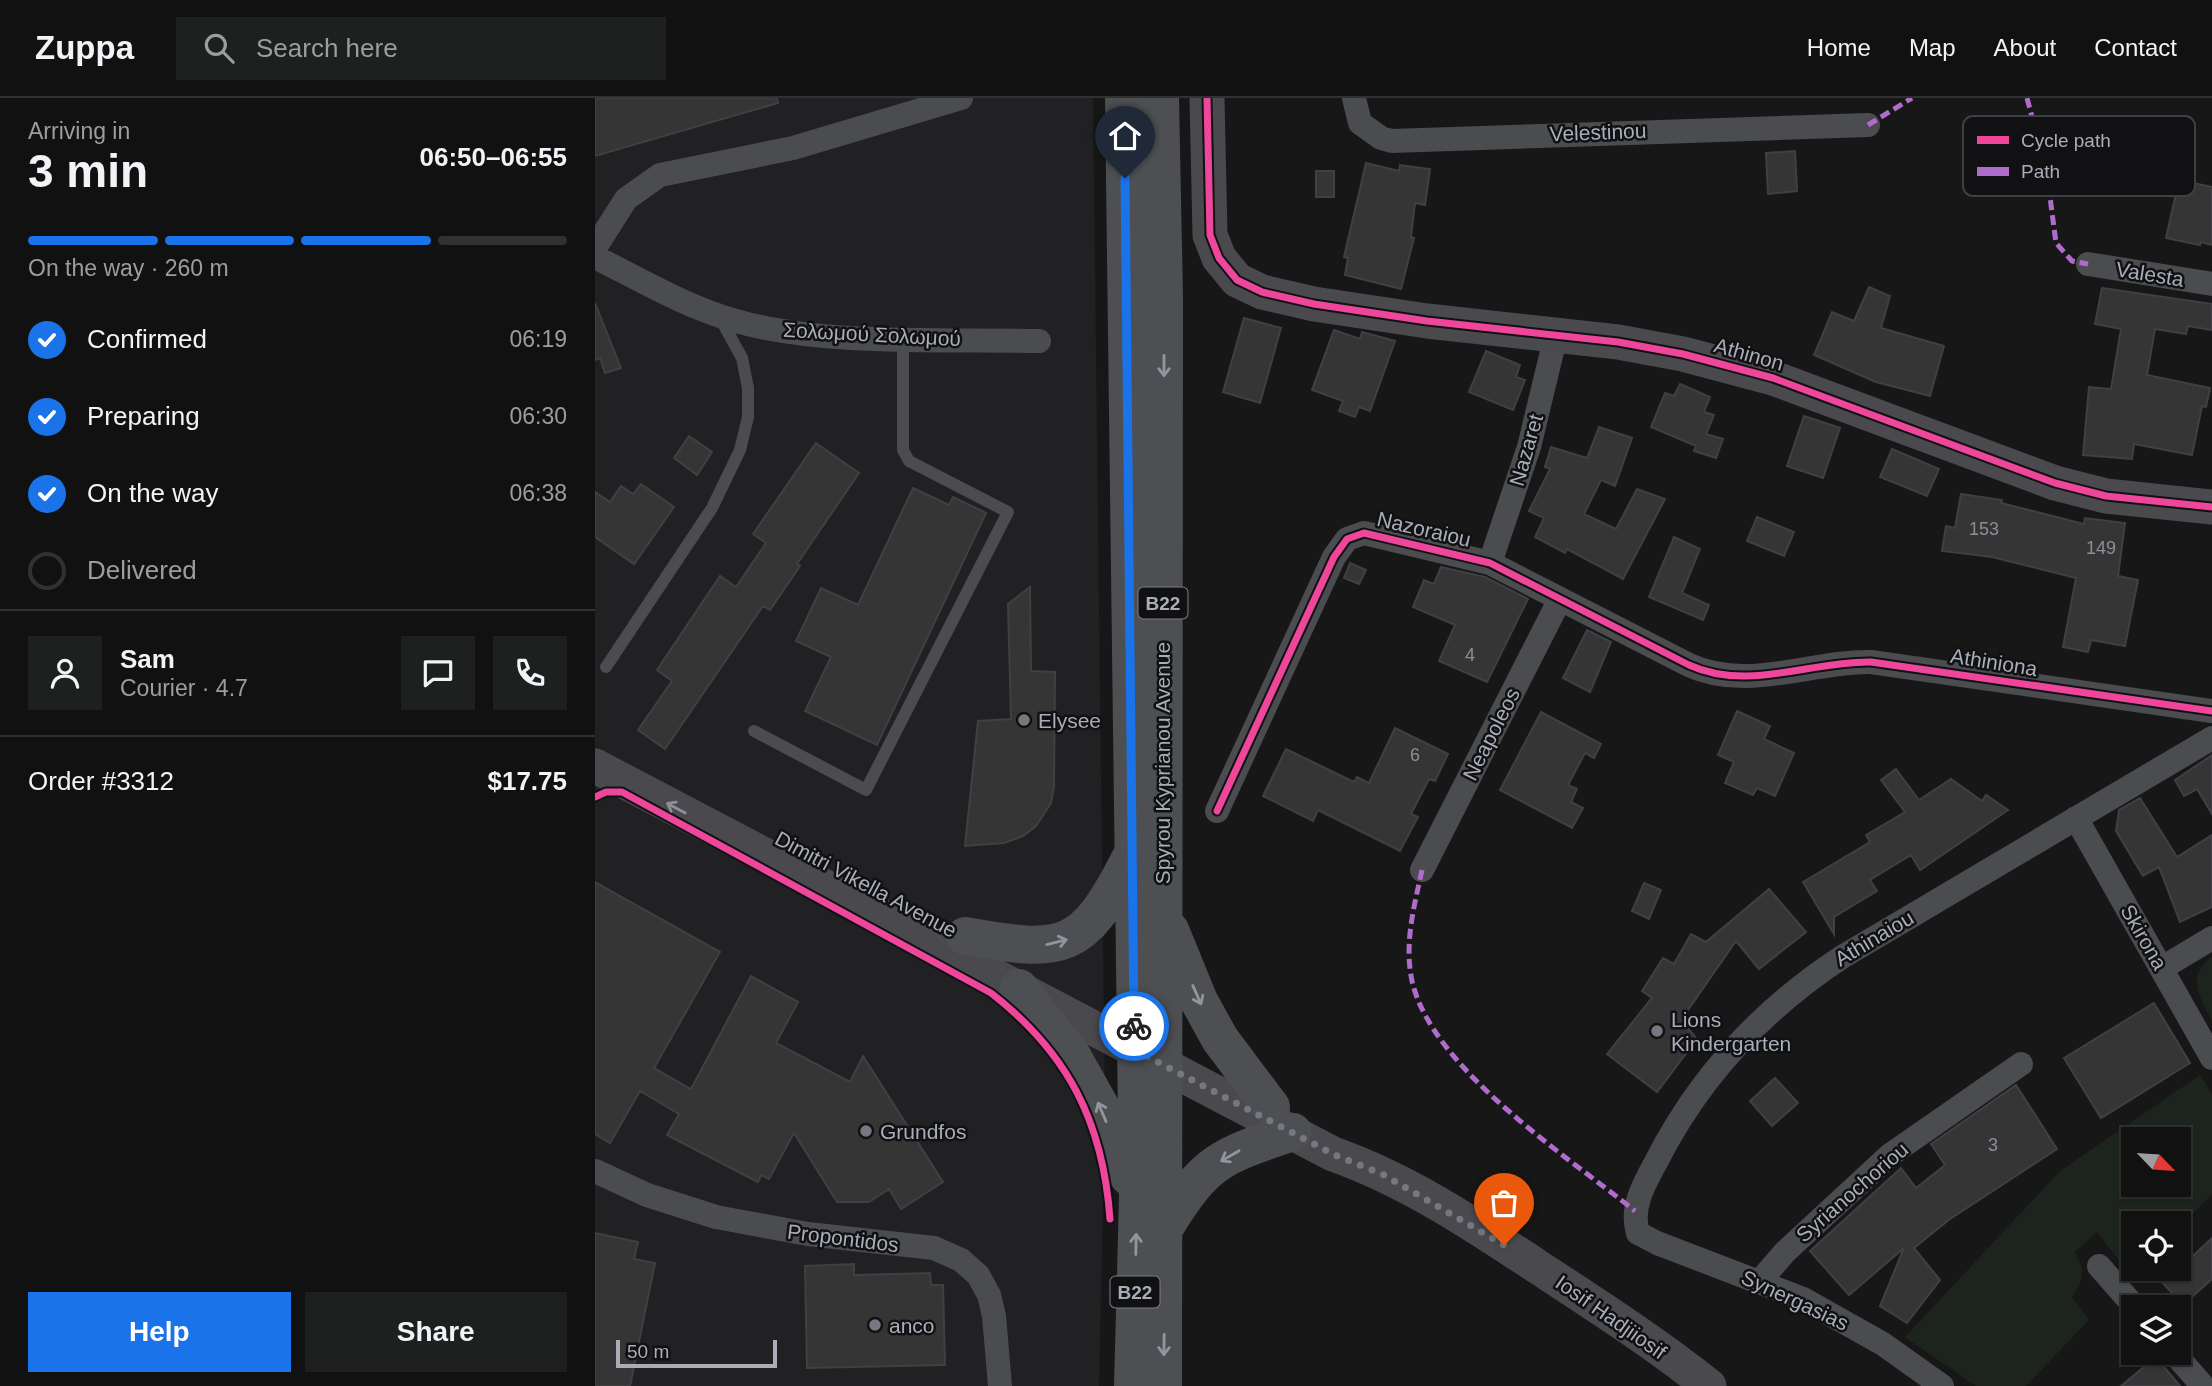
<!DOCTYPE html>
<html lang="en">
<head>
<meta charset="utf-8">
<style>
	:root { --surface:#111; --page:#1e1f1f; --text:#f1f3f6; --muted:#9c9d9f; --line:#303131; --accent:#1a73e8 }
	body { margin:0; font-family:Arial,sans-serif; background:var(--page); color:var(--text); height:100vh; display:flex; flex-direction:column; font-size:26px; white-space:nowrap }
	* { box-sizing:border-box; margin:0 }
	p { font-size:23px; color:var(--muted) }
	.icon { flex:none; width:38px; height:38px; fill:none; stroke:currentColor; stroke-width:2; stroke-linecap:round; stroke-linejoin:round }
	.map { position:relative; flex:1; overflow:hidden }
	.details { display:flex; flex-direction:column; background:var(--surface); width:595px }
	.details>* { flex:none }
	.needle { width:46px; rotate:115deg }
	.tools { position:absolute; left:1526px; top:1029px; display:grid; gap:14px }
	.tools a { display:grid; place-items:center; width:70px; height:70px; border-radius:0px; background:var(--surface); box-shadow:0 2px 5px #0004,0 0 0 2px var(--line); font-size:35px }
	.scale { position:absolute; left:21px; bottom:18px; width:161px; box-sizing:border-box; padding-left:7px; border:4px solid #a8adb8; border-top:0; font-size:19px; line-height:24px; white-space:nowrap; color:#a8adb8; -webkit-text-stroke:5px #111113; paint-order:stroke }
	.pin { position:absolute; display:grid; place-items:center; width:60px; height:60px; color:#fff; margin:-72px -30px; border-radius:50% 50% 50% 0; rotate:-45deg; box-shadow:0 0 7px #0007 }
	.pin .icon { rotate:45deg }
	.courier { position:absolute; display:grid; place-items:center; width:70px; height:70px; margin:-35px; border:5px solid #1a73e8; border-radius:50%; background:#fff; color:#222; box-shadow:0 2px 9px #0007 }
	.summary em { font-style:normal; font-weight:700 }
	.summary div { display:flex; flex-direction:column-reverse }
	.summary { display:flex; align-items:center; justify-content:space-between; height:119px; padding:0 28px }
	h1 { font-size:46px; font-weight:700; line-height:52px }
	.bar { display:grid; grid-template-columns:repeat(4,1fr); gap:10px 7px; align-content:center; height:84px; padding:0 28px }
	.bar i { height:9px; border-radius:5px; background:var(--line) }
	.bar .on { background:var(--accent) }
	.bar p { grid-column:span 4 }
	.line { display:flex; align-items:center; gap:18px; padding:0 28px; border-top:2px solid var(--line) }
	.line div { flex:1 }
	.round { display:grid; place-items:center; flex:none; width:74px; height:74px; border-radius:0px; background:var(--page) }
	ol { padding:0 28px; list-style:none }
	li { display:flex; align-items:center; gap:21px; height:77px }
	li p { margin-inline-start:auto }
	li .icon { padding:7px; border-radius:50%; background:var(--accent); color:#fff; stroke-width:4 }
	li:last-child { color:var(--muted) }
	li i { width:38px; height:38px; border:4px solid var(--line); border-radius:50% }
	.button { display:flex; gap:14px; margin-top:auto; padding:14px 28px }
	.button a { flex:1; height:80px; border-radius:0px; background:var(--accent); color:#fff; font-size:28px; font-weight:700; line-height:80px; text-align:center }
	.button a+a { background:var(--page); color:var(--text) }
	header { display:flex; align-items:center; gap:42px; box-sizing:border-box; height:98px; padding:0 35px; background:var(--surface); border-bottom:2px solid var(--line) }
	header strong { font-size:33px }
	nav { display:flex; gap:38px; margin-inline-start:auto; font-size:24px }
	.search { width:490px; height:63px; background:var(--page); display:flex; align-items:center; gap:18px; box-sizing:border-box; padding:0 24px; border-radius:0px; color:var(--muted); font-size:26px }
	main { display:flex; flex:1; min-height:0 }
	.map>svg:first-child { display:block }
	.built { fill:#212123 }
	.green { fill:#1d241e; fill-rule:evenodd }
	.building { fill:#353536; stroke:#3f4043; stroke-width:2 }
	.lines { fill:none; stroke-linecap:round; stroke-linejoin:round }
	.lane { stroke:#4b4c50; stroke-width:12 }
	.street { stroke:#4b4c50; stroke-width:24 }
	.secondary { stroke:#4a4a4e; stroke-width:35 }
	.primary { stroke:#4d4f52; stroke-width:38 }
	.quiet { stroke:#b06ccc; stroke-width:5; stroke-dasharray:10 5; stroke-linecap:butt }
	.cycleway-casing { stroke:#111113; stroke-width:11 }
	.cycleway { stroke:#ed469a; stroke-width:7 }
	.oneway { stroke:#91969e }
	.oneway2 { stroke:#8c8f98 }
	.done { stroke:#757880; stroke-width:7; stroke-dasharray:0 12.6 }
	.route { stroke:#1a73e8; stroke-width:9 }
	.poi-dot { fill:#757880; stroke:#111113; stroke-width:2.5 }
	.labels { text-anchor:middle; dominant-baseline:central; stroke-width:5; stroke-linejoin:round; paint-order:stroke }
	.number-label { font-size:18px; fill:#8b8f98 }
	.shield { fill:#111113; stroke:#7b7e86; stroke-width:2 }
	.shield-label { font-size:19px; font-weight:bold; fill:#a8adb8 }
	.street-label { font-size:21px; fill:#a8adb8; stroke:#111113 }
	.poi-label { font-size:21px; fill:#a8adb8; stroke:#111113; text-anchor:start }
	.key { fill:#111113; stroke:#3e4045; stroke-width:2 }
	.key-label { font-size:19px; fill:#a8adb8 }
</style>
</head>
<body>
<header>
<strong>Zuppa</strong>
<div class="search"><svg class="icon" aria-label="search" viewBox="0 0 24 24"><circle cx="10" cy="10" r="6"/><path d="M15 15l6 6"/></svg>Search here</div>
<nav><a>Home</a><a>Map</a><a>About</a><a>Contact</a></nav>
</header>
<main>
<section class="details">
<div class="summary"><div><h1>3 min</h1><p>Arriving in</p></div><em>06:50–06:55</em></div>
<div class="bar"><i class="on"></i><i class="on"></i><i class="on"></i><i></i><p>On the way · 260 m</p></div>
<ol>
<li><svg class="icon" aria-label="check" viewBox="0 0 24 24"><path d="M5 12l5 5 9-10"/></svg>Confirmed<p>06:19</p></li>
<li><svg class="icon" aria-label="check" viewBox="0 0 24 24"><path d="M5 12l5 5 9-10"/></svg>Preparing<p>06:30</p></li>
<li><svg class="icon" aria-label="check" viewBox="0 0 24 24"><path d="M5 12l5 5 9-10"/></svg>On the way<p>06:38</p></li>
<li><i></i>Delivered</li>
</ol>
<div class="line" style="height:126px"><a class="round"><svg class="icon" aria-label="person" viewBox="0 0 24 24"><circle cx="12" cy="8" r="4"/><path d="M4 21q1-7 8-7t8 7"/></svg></a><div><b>Sam</b><p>Courier · 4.7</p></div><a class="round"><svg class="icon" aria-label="chat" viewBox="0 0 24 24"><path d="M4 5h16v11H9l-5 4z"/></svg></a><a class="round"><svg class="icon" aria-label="phone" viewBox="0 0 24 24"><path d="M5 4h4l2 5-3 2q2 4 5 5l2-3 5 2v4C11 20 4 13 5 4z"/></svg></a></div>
<div class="line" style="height:91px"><div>Order #3312</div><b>$17.75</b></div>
<div class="button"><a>Help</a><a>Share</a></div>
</section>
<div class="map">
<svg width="1617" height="1288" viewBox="0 0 1617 1288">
	<rect width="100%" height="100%" fill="#171717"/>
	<!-- built -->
	<path class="built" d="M0 0H498L510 1018 504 1288H0Z"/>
	<!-- green -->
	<path class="green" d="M1617 859V922C1605 901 1590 877 1617 859Z
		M1605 977 1617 996V1096L1584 1130V1125H1538V1171H1545L1537 1179 1502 1134 1480 1154C1490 1173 1489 1181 1477 1199L1494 1222 1431 1288H1381L1310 1239 1465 1073ZM1538 1041H1584V1087H1538Z"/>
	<!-- building -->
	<path class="building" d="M0 0H182L183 5 0 58Z
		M1200 53 1202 93 1173 96 1171 55Z
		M771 65 804 73 805 67 835 71 830 107 820 105 816 139 819 140 806 191 750 177 753 160 749 159Z
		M721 73H739V99H721Z
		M1584 82 1617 89V147L1606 144 1605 147 1571 140Z
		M1274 189 1295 198 1286 230 1349 248 1335 298 1281 284 1219 257 1237 214 1259 223Z
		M1507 190 1617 206V232L1593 228 1591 236 1560 231 1552 277 1615 290 1611 309 1607 308 1597 357 1539 346 1537 361 1488 357 1494 289 1516 291 1526 231 1500 226Z
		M0 205 26 270 10 275 5 260 0 262Z
		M649 220 686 230 665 305 628 294Z
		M739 232 765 241 767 234 800 243 775 313 764 309 760 319 744 313 748 303 717 292Z
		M891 253 925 267 921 279 930 282 918 312 874 294Z
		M1085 286 1115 299 1109 314 1119 317 1111 336 1128 341 1121 360 1099 353 1101 348 1056 329 1070 295 1079 298Z
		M1209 318 1245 330 1228 380 1192 368Z
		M1004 329 1037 340 1020 388 1006 382 989 416 1021 431 1042 391 1070 401 1028 481 972 451 970 455 940 439 949 420 934 413 955 371 950 369 956 349 992 360Z
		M94 338 117 354 102 377 79 360Z
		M221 345 264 375 202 466 205 468 175 512 168 508 70 651 43 632 77 583 62 572 125 478 141 489 171 445 158 436Z
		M1297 351 1344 371 1332 398 1285 379Z
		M46 386 79 409 39 466 0 439V394L15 404 26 388 38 396Z
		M318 390 354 407 358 399 391 415 282 647 210 613 236 559 201 543 226 490 263 507Z
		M1366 396 1407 402 1406 405 1489 426 1490 420 1530 425 1523 478 1543 482 1530 548 1496 542 1493 554 1468 549 1481 480 1397 459 1347 453 1351 428 1360 430Z
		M1162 419 1199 434 1189 458 1152 443Z
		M1079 439 1105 451 1087 495 1114 507 1108 522 1054 499Z
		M755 465 771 472 764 486 749 480Z
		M846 469 890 479 933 501 892 584 844 563 860 527 818 509 829 482 839 486Z
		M435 489 436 573 460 574 459 689 456 705 441 728 428 738 409 745 370 748 383 623 416 621 413 506Z
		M992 532 1016 544 995 594 968 580Z
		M1142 613 1175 628 1169 641 1199 655 1180 698 1162 690 1158 697 1130 685 1139 664 1123 657Z
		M946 614 1006 646 999 660 990 655 973 687 982 691 976 704 988 710 977 730 905 692Z
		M800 630 853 656 840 683 834 681 816 716 823 719 805 753 723 712 718 723 668 698 691 651 759 684 762 679 774 685Z
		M1617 657V716L1602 691 1589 698 1580 682Z
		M1301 671 1324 702 1356 681 1387 703 1391 697 1413 712 1325 772 1316 757 1275 782 1282 793 1239 819V836L1208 784 1275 744 1271 737 1310 714 1286 682Z
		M1545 700 1582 759 1617 737V809L1585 824 1564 769 1548 778 1521 733 1524 712Z
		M0 784 125 854 59 970 96 991 156 878 203 904 181 945 255 984 268 958 348 1084 306 1111 294 1091 274 1104H242L199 1035 174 1081 166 1077 163 1084 72 1037 84 1016 45 993 15 1045 0 1036Z
		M1049 785 1066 792 1054 821 1037 813Z
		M1174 791 1211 834 1164 871 1141 843 1086 922 1102 941 1062 994 1012 956 1057 900 1047 893 1068 860 1079 866 1096 836 1111 844Z
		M1559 905 1595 965 1506 1020 1469 960Z
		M1180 980 1203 1005 1177 1028 1155 1003Z
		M1421 987 1462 1051 1355 1121 1319 1150 1345 1182 1312 1225 1285 1208 1309 1150 1254 1197 1215 1153 1306 1070 1321 1090 1350 1067 1336 1046Z
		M0 1135 43 1144 39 1161 60 1165 35 1288H0Z
		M1617 1140V1181L1588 1207 1555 1171H1584Z
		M259 1166V1177L335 1175 336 1187H348L350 1267 212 1270 210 1168Z
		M1561 1259 1585 1288H1526Z"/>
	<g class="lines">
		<!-- lane -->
		<path class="lane" d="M11 569 117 410 145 352 153 319V290L147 260 125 220
			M159 633 271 692 413 414 314 363 308 352V240"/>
		<!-- street -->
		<path class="street" d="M759 0 765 25 786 40 797 43 1273 27
			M0 150 31 101 65 77 198 50 366 0
			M0 159C46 182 91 209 141 223 227 248 352 241 444 243
			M1493 166 1617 186
			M895 465 934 349 961 237
			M622 713 739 459 752 441 769 435 895 465 1094 567C1153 594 1215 563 1276 564L1617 613
			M1481 720 1617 960
			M827 772 965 501
			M1567 870 1617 840
			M0 1073 52 1097 121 1119 213 1136 339 1150 366 1162 383 1177 394 1197 399 1218 405 1288
			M1504 1168 1540 1209
			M1165 1183 1190 1154 1295 1057 1426 966
			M1579 1255 1608 1288
			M1347 1288 1288 1246 1208 1201 1062 1145 1043 1135C1035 1110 1049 1086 1061 1064 1104 979 1168 911 1247 859L1617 640"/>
		<!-- secondary -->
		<path class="secondary" d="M612 0 615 137 624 160 642 182 667 194 719 206 832 223 1023 244 1088 256 1178 280 1460 385 1511 398 1617 409
			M0 668 738 1056C812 1082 878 1126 943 1169 1001 1207 1060 1245 1114 1288"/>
		<!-- primary -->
		<path class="primary" d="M529 0 543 1100 538 1288
			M565 0 569 200 568 1288
			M575 832 604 903 625 941 676 1009
			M370 838C470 856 488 853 535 761
			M424 890 476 956 505 1008 534 1079
			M570 1129C611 1062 626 1058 698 1034"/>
		<!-- quiet -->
		<path class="quiet" d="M1432 0 1452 76 1461 145 1477 163 1493 166
			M1273 27 1317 0
			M827 772C819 809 809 845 817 883 837 971 972 1058 1040 1113"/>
		<!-- cycleway casing -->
		<g class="cycleway-casing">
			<path id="cycleway" d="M612 0 615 137 624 160 642 182 667 194 719 206 832 223 1023 244 1088 256 1178 280 1460 385 1511 398 1617 409
				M0 699 11 694H27L396 895C473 955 508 1024 515 1121
				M622 713 739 459 752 441 769 435 895 465 1094 567C1153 594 1215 563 1276 564L1617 613"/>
		</g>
		<!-- cycleway -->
		<use href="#cycleway" class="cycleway"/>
	</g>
	<!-- one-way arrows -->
	<defs><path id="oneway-shaft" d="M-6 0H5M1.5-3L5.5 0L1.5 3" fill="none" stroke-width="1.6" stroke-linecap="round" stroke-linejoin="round" transform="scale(1.75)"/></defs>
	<g class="oneway">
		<use href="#oneway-shaft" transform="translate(569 268) rotate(90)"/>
		<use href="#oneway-shaft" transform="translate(462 844) rotate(-14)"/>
		<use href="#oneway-shaft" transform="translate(602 897) rotate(66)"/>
		<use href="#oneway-shaft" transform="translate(507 1014) rotate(-113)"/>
		<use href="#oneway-shaft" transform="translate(635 1058) rotate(150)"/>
		<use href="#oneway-shaft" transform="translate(541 1146) rotate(-89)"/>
		<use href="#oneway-shaft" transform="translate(569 1247) rotate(91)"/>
	</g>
	<use class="oneway2" href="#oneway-shaft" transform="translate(81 710) rotate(-152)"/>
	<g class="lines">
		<!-- done -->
		<path class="done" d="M539 928 540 952 738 1056 789 1077 909 1147"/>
		<!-- route -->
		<path class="route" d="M530 80 539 928"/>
	</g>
	<!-- markers -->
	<g class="poi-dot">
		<circle cx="429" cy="622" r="7"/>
		<circle cx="1062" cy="933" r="7"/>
		<circle cx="271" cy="1033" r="7"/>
		<circle cx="280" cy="1227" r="7"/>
	</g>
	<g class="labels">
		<!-- number labels -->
		<g class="number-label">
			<text x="1389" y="431">153</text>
			<text x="1506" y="450">149</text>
			<text x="875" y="557">4</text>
			<text x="820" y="657">6</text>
			<text x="1398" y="1047">3</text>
		</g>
		<!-- shield labels -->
		<g class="shield">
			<rect x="543.5" y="489.5" width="49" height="31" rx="5"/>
			<rect x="515.5" y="1178.5" width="49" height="31" rx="5"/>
		</g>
		<g class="shield-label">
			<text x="568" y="505">B22</text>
			<text x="540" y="1194">B22</text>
		</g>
		<!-- street labels -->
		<g class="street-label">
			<text transform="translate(1003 34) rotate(-2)">Velestinou</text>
			<text transform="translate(1555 176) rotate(9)">Valesta</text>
			<text transform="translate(277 236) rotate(3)">Σολωμού Σολωμού</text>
			<text transform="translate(1154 256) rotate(16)">Athinon</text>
			<text transform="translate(931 352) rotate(-74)">Nazaret</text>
			<text transform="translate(829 431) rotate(13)">Nazoraiou</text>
			<text transform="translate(1399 564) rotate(9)">Athiniona</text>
			<text transform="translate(896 636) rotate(-63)">Neapoleos</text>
			<text transform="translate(567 665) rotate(-90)">Spyrou Kyprianou Avenue</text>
			<text transform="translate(271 786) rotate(28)">Dimitri Vikella Avenue</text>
			<text transform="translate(1549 839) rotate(60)">Skirona</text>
			<text transform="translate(1279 840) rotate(-31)">Athinaiou</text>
			<text transform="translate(1257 1094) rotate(-41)">Syrianochoriou</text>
			<text transform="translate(248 1140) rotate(7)">Propontidos</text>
			<text transform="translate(1200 1202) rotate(25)">Synergasias</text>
			<text transform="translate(1016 1219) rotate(35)">Iosif Hadjiiosif</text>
		</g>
		<!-- poi labels -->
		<g class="poi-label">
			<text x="443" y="622">Elysee</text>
			<text x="1076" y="921">Lions<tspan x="1076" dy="24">Kindergarten</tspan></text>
			<text x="285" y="1033">Grundfos</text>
			<text x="294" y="1227">anco</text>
		</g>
	</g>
	<!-- legend -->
	<rect x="1368" y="18" width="232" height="80" rx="10" class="key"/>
	<rect x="1382" y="38" width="32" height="8" fill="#ed469a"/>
	<rect x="1382" y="69" width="32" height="9" fill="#b06ccc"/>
	<g class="key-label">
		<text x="1426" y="49">Cycle path</text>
		<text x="1426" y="80">Path</text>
	</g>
</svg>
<div class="tools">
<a><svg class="needle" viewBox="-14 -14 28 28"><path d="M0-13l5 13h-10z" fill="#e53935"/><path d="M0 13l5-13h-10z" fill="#9c9d9f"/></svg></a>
<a><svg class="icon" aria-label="locate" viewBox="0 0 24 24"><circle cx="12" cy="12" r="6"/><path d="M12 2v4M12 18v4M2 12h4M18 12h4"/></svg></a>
<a><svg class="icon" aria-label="layers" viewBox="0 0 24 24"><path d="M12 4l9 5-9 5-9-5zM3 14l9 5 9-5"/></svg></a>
</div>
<div class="scale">50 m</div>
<div class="pin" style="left:909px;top:1147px;background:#ea580c"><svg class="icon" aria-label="bag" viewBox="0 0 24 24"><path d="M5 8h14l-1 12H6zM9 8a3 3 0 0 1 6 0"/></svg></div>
<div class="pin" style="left:530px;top:80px;background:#1f2937"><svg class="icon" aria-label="home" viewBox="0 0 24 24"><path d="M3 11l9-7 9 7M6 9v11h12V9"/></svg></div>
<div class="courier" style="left:539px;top:928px"><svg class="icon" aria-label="bike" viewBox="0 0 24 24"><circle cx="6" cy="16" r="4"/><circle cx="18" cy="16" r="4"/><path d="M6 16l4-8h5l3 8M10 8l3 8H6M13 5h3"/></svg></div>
</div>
</main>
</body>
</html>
